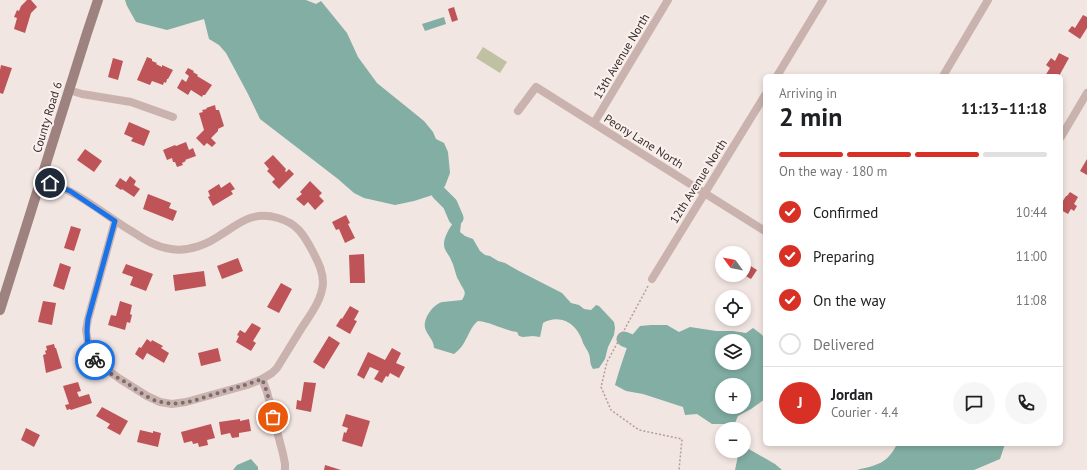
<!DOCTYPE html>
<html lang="en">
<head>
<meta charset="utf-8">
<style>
	:root { --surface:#fff; --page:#f6f6f6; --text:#202124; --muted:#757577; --line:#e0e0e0; --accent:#d93025 }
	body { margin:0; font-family:"PT Sans",sans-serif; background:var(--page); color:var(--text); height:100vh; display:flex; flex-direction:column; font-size:15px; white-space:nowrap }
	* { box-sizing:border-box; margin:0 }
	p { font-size:13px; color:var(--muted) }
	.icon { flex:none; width:22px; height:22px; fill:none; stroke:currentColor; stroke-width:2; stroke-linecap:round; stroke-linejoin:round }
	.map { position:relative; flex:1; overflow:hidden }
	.panel { position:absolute; left:763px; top:74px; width:300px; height:372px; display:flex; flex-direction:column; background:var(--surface); border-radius:6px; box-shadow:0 2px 6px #0003 }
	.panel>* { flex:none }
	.needle { width:26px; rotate:302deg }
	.tools { position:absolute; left:715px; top:246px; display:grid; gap:8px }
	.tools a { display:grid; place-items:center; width:36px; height:36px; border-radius:50%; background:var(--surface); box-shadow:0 2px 6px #0003; font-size:20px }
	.pin { position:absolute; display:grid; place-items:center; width:34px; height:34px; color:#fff; margin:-17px; border:2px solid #fff; border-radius:50%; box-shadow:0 1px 4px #0007 }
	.courier { position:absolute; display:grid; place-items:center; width:40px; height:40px; margin:-20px; border:3px solid #1a73e8; border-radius:50%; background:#fff; color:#222; box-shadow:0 1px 5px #0007 }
	.overview em { font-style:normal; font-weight:600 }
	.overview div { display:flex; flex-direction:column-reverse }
	.overview { display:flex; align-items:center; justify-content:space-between; height:68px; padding:0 16px }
	h1 { font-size:26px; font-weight:600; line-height:30px }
	.bar { display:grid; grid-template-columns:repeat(4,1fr); gap:6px 4px; align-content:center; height:48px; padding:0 16px }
	.bar i { height:5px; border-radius:3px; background:var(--line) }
	.bar .active { background:var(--accent) }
	.bar p { grid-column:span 4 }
	.line { display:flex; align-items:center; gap:10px; padding:0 16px; border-top:1px solid var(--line) }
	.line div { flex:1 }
	.round { display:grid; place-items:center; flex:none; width:42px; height:42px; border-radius:21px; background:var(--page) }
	ol { padding:0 16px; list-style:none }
	li { display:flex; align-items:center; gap:12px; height:44px }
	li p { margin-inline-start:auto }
	li .icon { padding:4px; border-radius:50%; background:var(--accent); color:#fff; stroke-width:4 }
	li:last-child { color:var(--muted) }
	li i { width:22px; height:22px; border:2px solid var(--line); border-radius:50% }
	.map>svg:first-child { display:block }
	.green { fill:#bfc1a2 }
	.water { fill:#82aea4; fill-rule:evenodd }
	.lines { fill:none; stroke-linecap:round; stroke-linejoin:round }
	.river { stroke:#82aea4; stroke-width:15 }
	.building { fill:#be5457 }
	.path { stroke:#b69d98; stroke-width:1.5; stroke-dasharray:2 2; stroke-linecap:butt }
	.minor { stroke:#cab3ae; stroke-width:8 }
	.secondary { stroke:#9e827f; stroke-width:10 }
	.done { stroke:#7a6d6c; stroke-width:4; stroke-dasharray:0 7.2 }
	.route { stroke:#1a73e8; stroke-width:5 }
	.labels { text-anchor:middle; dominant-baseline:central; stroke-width:4; stroke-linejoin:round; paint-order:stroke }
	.street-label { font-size:12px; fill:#392c2c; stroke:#faf1ee }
</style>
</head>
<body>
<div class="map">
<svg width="1087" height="470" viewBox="0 0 1087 470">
	<rect width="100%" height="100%" fill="#f2e6e2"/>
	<!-- green -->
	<path class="green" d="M483 47 507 62 500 73 476 58Z"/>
	<!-- water -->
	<path class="water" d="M125 0H306L316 4 321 1 347 33 358 57 377 83 424 121 433 132 436 139 444 143 448 152 450 173 445 186 439 193 414 201 395 205 364 198 354 193 338 179 260 119 248 94 226 53 219 45 209 39 204 19 167 30 136 22 127 6Z
		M444 17 446 24 425 31 422 24Z
		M456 218 459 219 461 224 460 232 465 236 473 239 480 251 485 255 490 256 498 261 505 263 519 271 562 293 571 303 579 305 584 309 591 310 596 305 599 306 614 322 615 328 614 335 608 347 605 359 599 368 593 369C589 362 591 361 589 354 588 351 585 347 583 343 582 339 580 335 578 332 570 319 555 316 543 323L540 337 533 336 523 337 519 336 517 332C503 330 491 322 478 321 467 330 468 344 454 354L434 348C434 340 427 335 425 328 423 318 434 303 443 302 449 301 456 301 462 300 468 291 463 290 459 281 455 275 455 267 451 260 449 254 444 251 444 244 444 235 452 225 456 218Z
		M651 325H667L679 332 690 327 716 331H733L746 333 753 328 761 334 765 338V399L751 409 738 416 735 423 738 429H729L727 424H712L697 414 685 415 683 407 643 394 626 391 615 385C619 370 624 356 629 342 630 336 637 330 640 326ZM722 341H744V363H722ZM722 385H744V407H722Z
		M744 442 747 448 775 464 782 470H735L739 451H744Z
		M897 444H1005L1000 459 974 470H857C877 465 887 464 897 444Z
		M251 459 258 467V470H233L237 465Z"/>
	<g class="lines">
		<!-- river -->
		<path class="river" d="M439 193 450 204 456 218
			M624 339 629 341"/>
	</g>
	<!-- building -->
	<path class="building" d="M27 0H31L37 7 31 13 25 33 14 29 17 18 14 17 17 10 19 11 21 6Z
		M454 7 458 20 452 22 448 9Z
		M1083 15 1087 17V28L1080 39 1068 31 1072 26 1075 28Z
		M1059 53 1069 58 1059 76H1045L1050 68 1046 65 1051 58 1055 61Z
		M147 57 152 59V61L157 63 156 64 162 67V65L173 70 168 79H167L166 83 164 82 163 85 152 81 150 85 137 80Z
		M113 58 123 61 118 80 108 77Z
		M1 65 12 68 3 94 0 93V70Z
		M188 68 194 71 193 72 198 75 197 76 212 85 205 95H203L202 97 191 90 188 95 177 88 182 79 186 82 189 76 185 73Z
		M215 105 216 110H219L224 126 218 129V131L211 138 216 143 212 147 207 143 204 146 196 138 204 130 199 113 203 112 202 110 207 109 206 108Z
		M129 122 150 131 144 146 131 141 133 138 124 134Z
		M186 142 189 150 193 148 196 156 185 160 186 161 182 163 183 165 177 167 175 162H173L172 158 167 160 163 150 175 145 176 146Z
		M85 149 102 161 94 172 77 160Z
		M273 155 286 169 285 171 286 172 289 169 294 174 279 189 272 182 275 179 267 171 269 169 264 163Z
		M1087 159V175L1080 171Z
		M130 176 136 181 134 185 140 189 134 197 122 189 121 190 115 186 120 178 126 182Z
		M310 181 322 193 319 196 324 201 315 210 308 202 304 206 296 199 302 194 300 192Z
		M230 182 235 189 231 191 233 194 213 206 208 197 210 196 208 191 219 184 221 188Z
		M1070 192 1078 197 1074 204 1077 206 1074 211 1071 209 1068 214 1061 210V204L1066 196H1067Z
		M148 194 171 203 169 208 177 211 173 221 143 209Z
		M346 215 350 223 348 224 355 238 345 243 339 229 336 230 332 222Z
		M71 226 81 229 74 251 64 248Z
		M364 254 365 283H350L349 255Z
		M238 258 243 271 222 279 217 266Z
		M747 262 750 264 749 265 757 270 751 279 744 275V263L746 264Z
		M60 263 71 267 64 290 53 286Z
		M126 264 153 274 146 291 130 285 133 277 122 273Z
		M204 271 206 286 175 291 173 275Z
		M281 283 292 289 279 313 267 307Z
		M43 301 56 303 52 325 38 322Z
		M120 301 132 305 130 314 132 315 130 323 127 322 125 330 108 325 111 315 116 316Z
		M350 306 359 311 354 320 357 321 350 334 336 326 341 318 342 319Z
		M252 323 261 328 253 341 256 343 251 351 236 342 239 336 237 335 240 330 245 333Z
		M329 336 340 343 324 369 313 362Z
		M147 339 151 342 152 340 163 346 161 348 169 353 164 363 147 353 143 360 135 354 139 347 141 348Z
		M54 344 55 348H56L62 368 46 373 43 355 46 354 45 351 47 350 46 346Z
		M218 348 221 361 201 366 198 353Z
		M392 348 401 353 396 363 405 367 399 378 390 373 388 377 386 376 382 383 374 379 379 371 370 367 364 379 357 375 368 352 385 360Z
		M78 382 81 391 77 392 79 397 89 394 92 403 71 410 70 409 67 410 65 405 69 404 63 386Z
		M304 382 316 383 311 412 296 409 297 400 301 401Z
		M102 407 128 421 120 435 107 428 110 424 96 416Z
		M346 414 370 421 362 447 342 441 344 432 346 433 348 428 342 426Z
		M240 419V421L249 419 251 431 239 433V437L232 438 230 433 221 435 219 422Z
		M211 424 215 438 207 440 208 445 199 447 198 443 193 444 192 441 184 443 181 432Z
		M26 428 40 435 34 447 21 440Z
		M140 430 153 433V431L161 433 158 447 137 442Z
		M325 465 341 470H324Z"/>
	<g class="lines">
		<!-- path -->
		<path class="path" d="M648 286 607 362 601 387 611 410 639 430 682 439 679 470"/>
		<!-- minor -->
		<path class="minor" d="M777 76 823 0
			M943 76 988 0
			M69 90 82 94 131 102 173 117
			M518 111 536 87 765 231
			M594 123 668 0
			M1061 137 1087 93
			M41 180C51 183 60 186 69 191 91 202 111 219 133 232 145 240 156 247 171 249 189 252 208 244 222 234 241 222 253 211 278 218 297 223 304 235 313 252 318 262 323 271 323 283 322 300 310 315 301 329 293 342 285 355 277 368L272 373 262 379 247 385 186 402 172 404 160 402 147 396 120 379 99 364 92 355 88 343 86 330 88 319 115 221
			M652 279 765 95
			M262 379 267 392 283 454 285 464V470"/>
		<!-- secondary -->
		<path class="secondary" d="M0 310 87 33 98 0"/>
	</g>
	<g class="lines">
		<!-- done -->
		<path class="done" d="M95 360C103 370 116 377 127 383 137 390 149 400 161 402 180 407 198 399 215 394 231 389 246 385 262 379L267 392 273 417"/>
		<!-- route -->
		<path class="route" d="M50 183 70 191 115 221 88 319C86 333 86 348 95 360"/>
	</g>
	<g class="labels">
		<!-- street labels -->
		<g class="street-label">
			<text transform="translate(621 56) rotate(-59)">13th Avenue North</text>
			<text transform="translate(47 117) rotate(-73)">County Road 6</text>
			<text transform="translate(644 141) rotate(32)">Peony Lane North</text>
			<text transform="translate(698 181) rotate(-58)">12th Avenue North</text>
		</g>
	</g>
</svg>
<div class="tools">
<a><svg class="needle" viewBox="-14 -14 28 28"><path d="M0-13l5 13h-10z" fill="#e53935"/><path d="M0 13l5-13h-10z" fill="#757577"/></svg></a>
<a><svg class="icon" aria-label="locate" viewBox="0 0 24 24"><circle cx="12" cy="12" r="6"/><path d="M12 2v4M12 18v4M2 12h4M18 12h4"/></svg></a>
<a><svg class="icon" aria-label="layers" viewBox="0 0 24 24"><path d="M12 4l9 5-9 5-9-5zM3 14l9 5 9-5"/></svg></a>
<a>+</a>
<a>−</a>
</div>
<div class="pin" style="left:273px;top:417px;background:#ea580c"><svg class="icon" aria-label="bag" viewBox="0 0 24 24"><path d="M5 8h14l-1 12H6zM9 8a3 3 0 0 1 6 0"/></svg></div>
<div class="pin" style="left:50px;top:183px;background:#1f2937"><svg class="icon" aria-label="home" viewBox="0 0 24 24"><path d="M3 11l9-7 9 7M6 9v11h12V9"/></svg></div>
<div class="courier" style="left:95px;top:360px"><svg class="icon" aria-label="bike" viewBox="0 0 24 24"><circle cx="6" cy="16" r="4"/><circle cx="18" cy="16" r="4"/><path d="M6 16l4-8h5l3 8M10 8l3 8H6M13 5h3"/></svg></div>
<section class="panel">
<div class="overview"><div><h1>2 min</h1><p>Arriving in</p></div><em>11:13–11:18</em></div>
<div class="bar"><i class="active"></i><i class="active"></i><i class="active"></i><i></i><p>On the way · 180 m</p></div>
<ol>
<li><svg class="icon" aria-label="check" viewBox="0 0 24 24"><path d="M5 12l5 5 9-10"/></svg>Confirmed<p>10:44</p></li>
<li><svg class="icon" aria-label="check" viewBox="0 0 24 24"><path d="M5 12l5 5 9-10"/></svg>Preparing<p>11:00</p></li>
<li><svg class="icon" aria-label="check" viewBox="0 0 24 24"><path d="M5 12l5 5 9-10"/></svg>On the way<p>11:08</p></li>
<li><i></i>Delivered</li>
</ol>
<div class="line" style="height:72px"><b class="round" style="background:var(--accent);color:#fff">J</b><div><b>Jordan</b><p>Courier · 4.4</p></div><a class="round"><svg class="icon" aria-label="chat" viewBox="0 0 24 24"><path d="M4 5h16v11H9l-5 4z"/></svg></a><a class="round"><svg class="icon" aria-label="phone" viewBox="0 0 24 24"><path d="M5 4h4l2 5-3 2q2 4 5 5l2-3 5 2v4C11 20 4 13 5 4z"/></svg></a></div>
</section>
</div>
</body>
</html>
